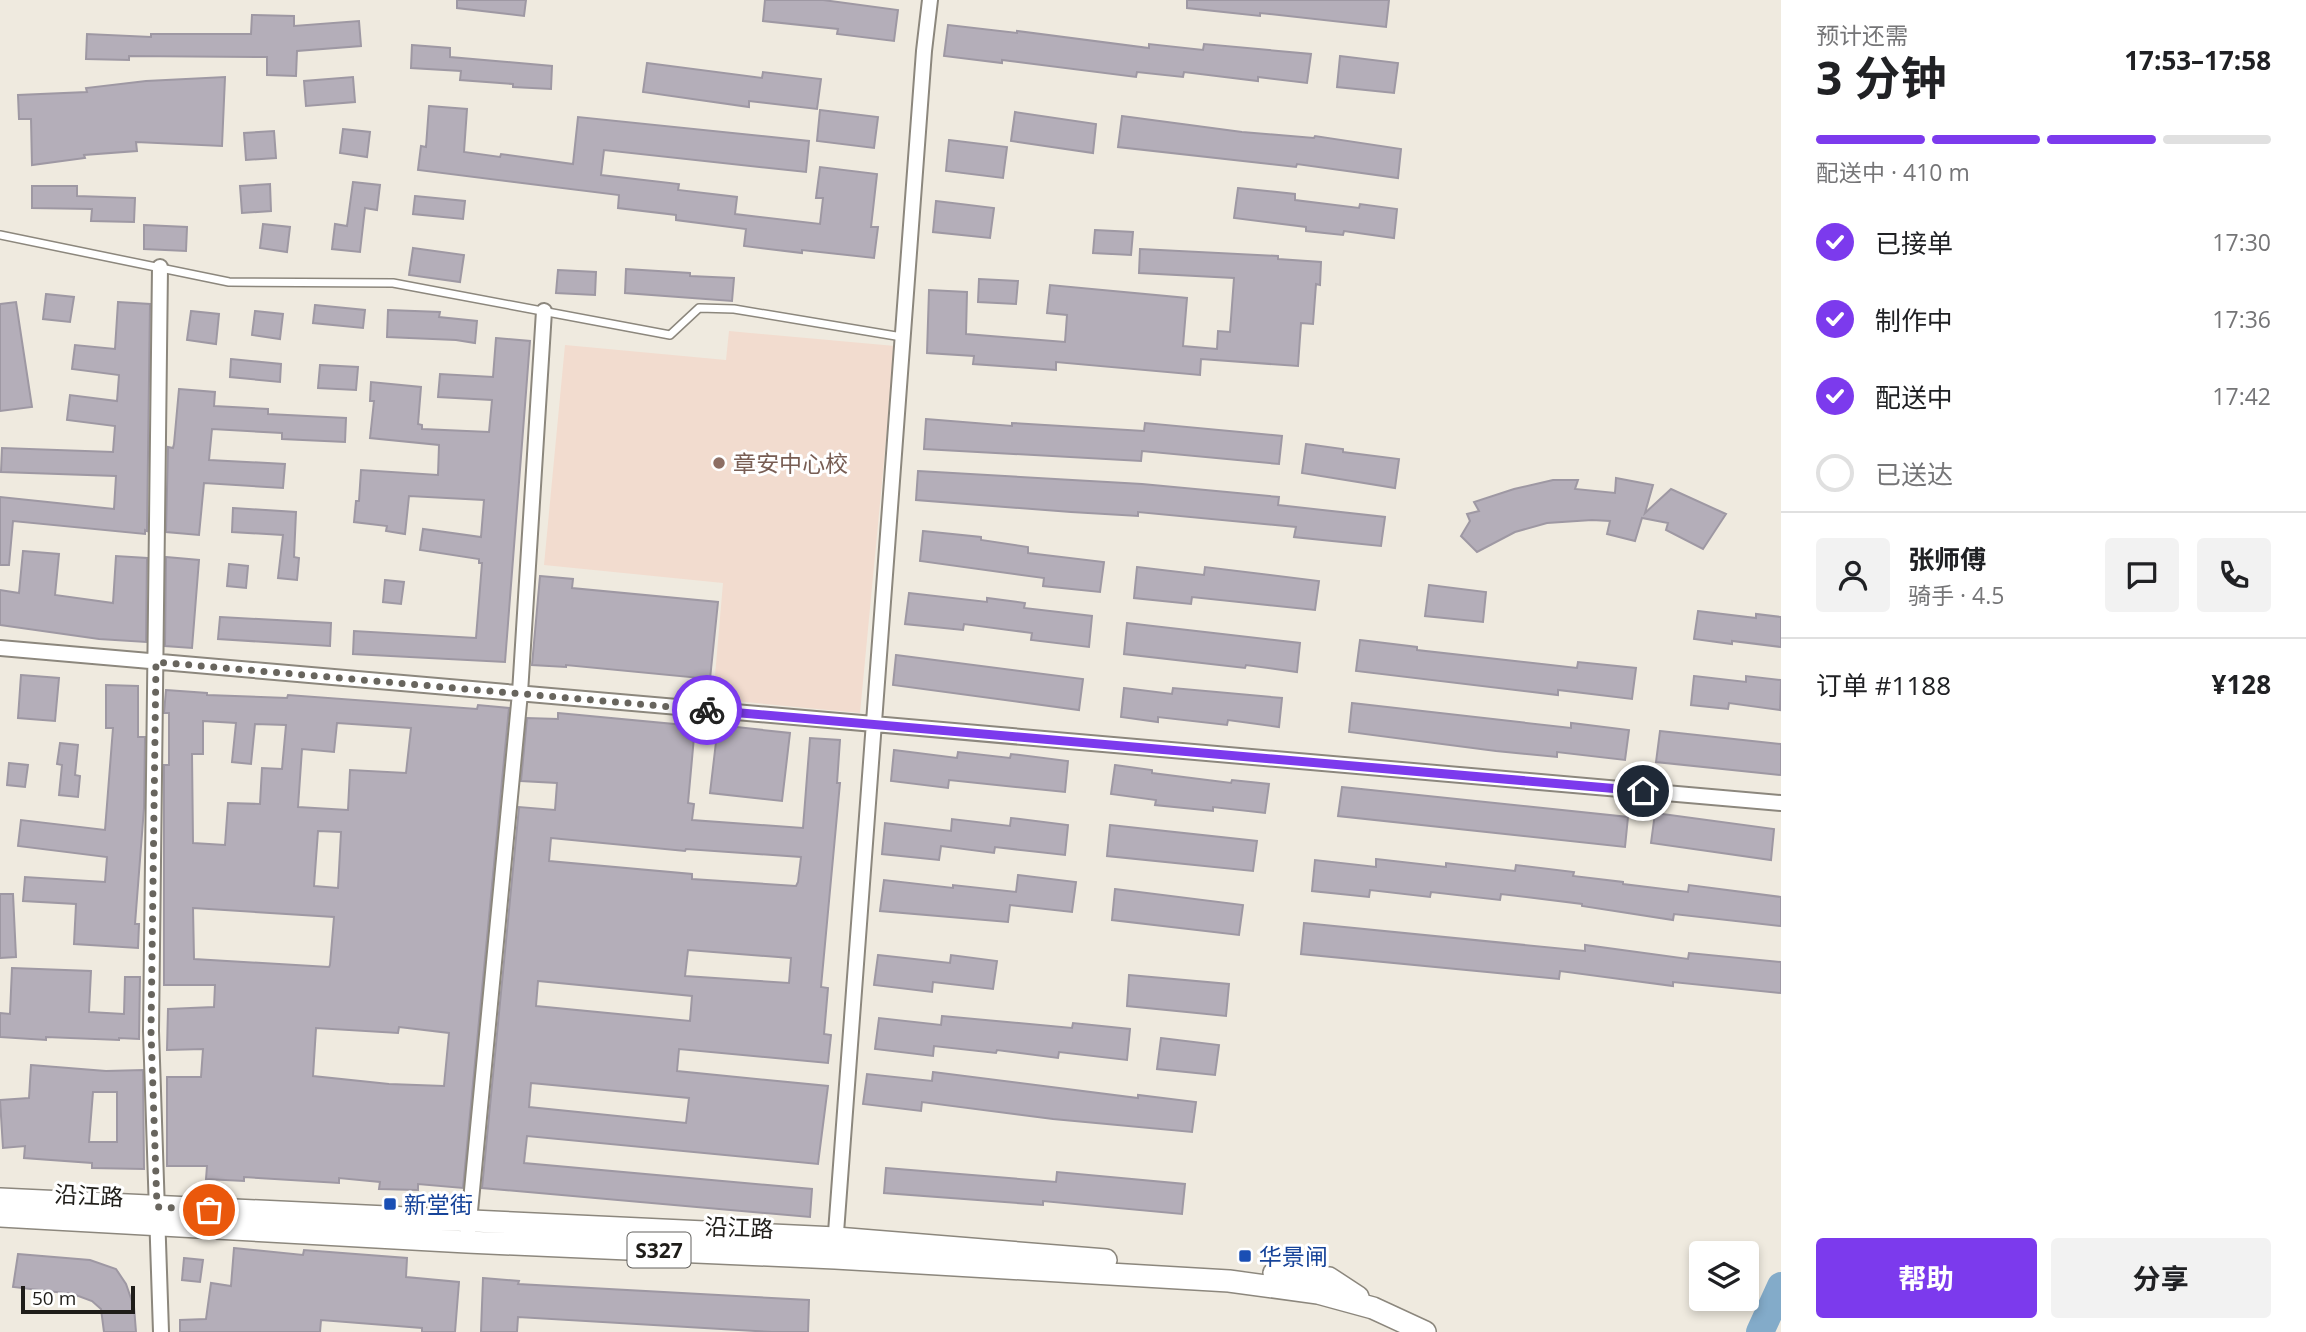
<!DOCTYPE html>
<html lang="zh">
<head>
<meta charset="utf-8">
<style>
	:root { --surface:#fff; --page:#f2f2f2; --text:#202124; --muted:#757577; --line:#e0e0e0; --accent:#7c3aed }
	body { margin:0; font-family:"Open Sans","Noto Sans SC",sans-serif; background:var(--page); color:var(--text); height:100vh; display:flex; flex-direction:column; font-size:26px; white-space:nowrap }
	* { box-sizing:border-box; margin:0 }
	p { font-size:23px; color:var(--muted) }
	.icon { flex:none; width:38px; height:38px; fill:none; stroke:currentColor; stroke-width:2; stroke-linecap:round; stroke-linejoin:round }
	.map { position:relative; flex:1; overflow:hidden }
	.side { display:flex; flex-direction:column; background:var(--surface); width:525px }
	.side>* { flex:none }
	.fabs { position:absolute; left:1689px; top:1241px; display:grid; gap:14px }
	.fabs a { display:grid; place-items:center; width:70px; height:70px; border-radius:7px; background:var(--surface); box-shadow:0 4px 10px #0003; font-size:35px }
	.scale { position:absolute; left:21px; bottom:18px; width:114px; box-sizing:border-box; padding-left:7px; border:4px solid #1f1d19; border-top:0; font-size:19px; line-height:24px; white-space:nowrap; color:#1f1d19; -webkit-text-stroke:5px #fff; paint-order:stroke }
	.pin { position:absolute; display:grid; place-items:center; width:60px; height:60px; color:#fff; margin:-30px; border:4px solid #fff; border-radius:50%; box-shadow:0 2px 7px #0007 }
	.courier { position:absolute; display:grid; place-items:center; width:70px; height:70px; margin:-35px; border:5px solid #7c3aed; border-radius:50%; background:#fff; color:#222; box-shadow:0 2px 9px #0007 }
	.headline em { font-style:normal; font-weight:700 }
	.headline div { display:flex; flex-direction:column-reverse }
	.headline { display:flex; align-items:center; justify-content:space-between; height:119px; padding:0 35px }
	h1 { font-size:46px; font-weight:700; line-height:52px }
	.bar { display:grid; grid-template-columns:repeat(4,1fr); gap:10px 7px; align-content:center; height:84px; padding:0 35px }
	.bar i { height:9px; border-radius:5px; background:var(--line) }
	.bar .selected { background:var(--accent) }
	.bar p { grid-column:span 4 }
	.line { display:flex; align-items:center; gap:18px; padding:0 35px; border-top:2px solid var(--line) }
	.line div { flex:1 }
	.round { display:grid; place-items:center; flex:none; width:74px; height:74px; border-radius:7px; background:var(--page) }
	ol { padding:0 35px; list-style:none }
	li { display:flex; align-items:center; gap:21px; height:77px }
	li p { margin-inline-start:auto }
	li .icon { padding:7px; border-radius:50%; background:var(--accent); color:#fff; stroke-width:4 }
	li:last-child { color:var(--muted) }
	li i { width:38px; height:38px; border:4px solid var(--line); border-radius:50% }
	.primary-button { display:flex; gap:14px; margin-top:auto; padding:14px 35px }
	.primary-button a { flex:1; height:80px; border-radius:7px; background:var(--accent); color:#fff; font-size:28px; font-weight:700; line-height:80px; text-align:center }
	.primary-button a+a { background:var(--page); color:var(--text) }
	main { display:flex; flex:1; min-height:0 }
	.map>svg:first-child { display:block }
	.education { fill:#f2dccf }
	.lines { fill:none; stroke-linecap:round; stroke-linejoin:round }
	.river { stroke:#83abc9; stroke-width:28 }
	.building { fill:#b4aeb9; stroke:#9e98a3; stroke-width:2; fill-rule:evenodd }
	.lane-casing { stroke:#8c877d; stroke-width:10 }
	.street-casing { stroke:#8c877d; stroke-width:18 }
	.primary-casing { stroke:#8c877d; stroke-width:24 }
	.lane { stroke:#fff; stroke-width:7 }
	.street { stroke:#fff; stroke-width:14 }
	.primary { stroke:#fff; stroke-width:21 }
	.done { stroke:#68655e; stroke-width:7; stroke-dasharray:0 12.6 }
	.route { stroke:#7c3aed; stroke-width:9 }
	.education-dot { fill:#8d6e63; stroke:#fff; stroke-width:2.5 }
	.transit-dot { fill:#1a4fb4; stroke:#fff; stroke-width:2.5 }
	.labels { text-anchor:middle; dominant-baseline:central; stroke-width:6; stroke-linejoin:round; paint-order:stroke }
	.shield { fill:#fff; stroke:#62615e; stroke-width:2 }
	.shield-label { font-size:21px; font-weight:bold; fill:#1f1d19 }
	.education-label { font-size:23px; fill:#785e54; stroke:#fff; text-anchor:start }
	.street-label { font-size:23px; fill:#1f1d19; stroke:#fff }
	.transit-label { font-size:23px; fill:#164399; stroke:#fff; text-anchor:start }
</style>
</head>
<body>
<main>
<div class="map">
<svg width="1781" height="1332" viewBox="0 0 1781 1332">
	<rect width="100%" height="100%" fill="#efeadf"/>
	<!-- education -->
	<path class="education" d="M729 331 895 346 860 713 713 699 723 583 544 565 565 345 726 360Z"/>
	<g class="lines">
		<!-- river -->
		<path class="river" d="M1760 1332 1781 1286"/>
	</g>
	<!-- building -->
	<path class="building" d="M457 0H526L524 16 457 8Z
		M765 0H823L898 10 894 41 837 34 838 29 763 21Z
		M1187 0H1389L1386 27 1260 13V16L1187 8Z
		M252 15 294 16V26L359 21 361 46 297 51 296 76 267 75V57L129 56V60L86 59 87 34 151 37V34H251Z
		M948 25 1017 33V31L1149 48V44L1203 50 1204 44 1311 54 1307 83 1258 77V81L1184 72 1183 77 1137 72 1136 77 1002 60V63L944 56Z
		M412 45 450 48V57L552 66 551 89 513 87V84L460 80 461 71 411 68Z
		M1340 56 1398 63 1394 93 1337 87Z
		M647 63 762 78 763 72 821 79 817 109 749 101V107L643 92Z
		M225 77 222 146 136 142 137 151 84 155 85 158 32 165 31 119H19L18 95 87 92 86 88 146 81Z
		M353 77 355 102 306 106 304 81Z
		M429 106 467 109 464 152 500 157 501 154 573 164 578 117 809 141 806 172 604 150 601 175 679 184 678 190 737 197 735 214 820 224 823 198H816L820 167 877 174 871 227H878L874 258 802 250V253L744 246 746 229 676 220V215L618 208 619 195 418 170 421 146 426 147Z
		M820 110 878 117 874 148 817 141Z
		M1015 112 1096 124 1093 153 1011 141Z
		M1122 116 1242 132 1314 138 1315 136 1401 149 1398 178 1297 164 1296 167 1118 147Z
		M343 129 370 132 367 157 340 153Z
		M274 131 276 158 246 160 244 133Z
		M949 140 1007 147 1003 178 946 171Z
		M353 182 380 185 377 210 365 208 360 252 332 249 335 224 347 226Z
		M270 184 271 211 242 213 240 186Z
		M32 186H77V196L135 198 134 222 91 221 92 209 32 208Z
		M1238 188 1295 194V200L1359 208 1360 204 1397 209 1394 238 1344 231 1343 235 1306 231V227L1234 218Z
		M415 196 465 201 463 219 413 214Z
		M936 201 994 208 990 238 933 232Z
		M263 224 290 227 287 252 260 248Z
		M144 225 187 227 186 251 144 249Z
		M1095 230 1133 232 1131 255 1093 253Z
		M413 248 464 255 460 282 409 275Z
		M1140 249 1278 256V259L1321 262 1320 285 1316 284 1313 324 1301 323 1298 366 1201 359 1200 375 1056 362V370L973 364 974 356 927 353 929 290 967 292 966 334 1065 342 1067 315 1047 313 1050 285 1187 298 1183 346 1217 349 1218 331 1230 332 1234 278 1139 273Z
		M626 269 690 273V276L734 278 732 301 625 293Z
		M558 270 596 272 595 295 556 293Z
		M979 279 1018 281 1016 304 978 302Z
		M46 294 74 297 70 322 43 319Z
		M16 302 32 407 0 411V304Z
		M118 302 150 304 147 531 145 530V534L13 521 9 565H0V497L114 509 116 476 1 472 2 448 113 452 115 426 67 420 70 395 117 401 119 375 72 369 75 345 115 349Z
		M315 305 365 310 363 328 313 323Z
		M388 310 440 312 439 317 477 321 475 343 456 340 387 337Z
		M191 311 219 314 216 344 187 340Z
		M255 311 283 314 280 339 252 335Z
		M496 338 530 341 505 662 353 654 354 631 476 638 482 563H479V559L420 550 423 529 481 537 484 500 409 496 405 534 386 531 387 526 354 522 356 501H359L361 470 438 475 439 445 370 438 374 401H370L371 382 421 387 418 424 422 425V429L489 432 492 400 438 397 440 374 493 377Z
		M231 359 281 364 280 382 230 377Z
		M320 365 358 367 356 390 318 388Z
		M179 389 215 392 214 406 268 409V414L346 418 345 442 282 439V433L212 429 209 460 285 464 283 488 204 483 199 535 166 532 168 447 173 448 174 444Z
		M926 419 1012 426V423L1144 431 1145 423 1282 436 1279 464 1142 451 1141 461 924 449Z
		M1306 444 1343 449V452L1399 459 1395 488 1302 473Z
		M918 471 1142 484 1279 497 1278 505 1385 517 1381 546 1332 541 1294 537 1296 527 1138 512V516L1071 512 916 500Z
		M1616 478 1653 485 1645 513 1671 489 1726 514 1703 549 1666 530 1668 523 1642 518 1635 541 1607 534 1610 521 1592 520 1547 523 1515 532 1477 552 1461 536 1470 521 1467 514 1479 511 1474 502 1514 489 1553 480H1578L1575 489 1615 493Z
		M233 508 296 512 294 557 299 558 297 580 278 578 283 535 232 532Z
		M923 531 981 537V540L1028 547V553L1104 562 1100 592 1043 586 1044 578 920 561Z
		M23 551 59 554 55 595 113 603 116 556 147 558 146 642 99 639 0 625V590L19 593Z
		M166 557 199 560 192 648 165 646Z
		M229 564 248 566 246 588 227 586Z
		M1137 567 1204 575 1205 567 1319 581 1315 610 1192 597 1191 604 1134 598Z
		M540 576 573 579 572 588 718 602 710 679 566 665V667L532 665Z
		M385 580 404 582 401 604 383 602Z
		M1429 585 1486 592 1483 622 1425 616Z
		M909 593 987 602V598L1025 603 1024 608 1092 616 1089 647 1031 640 1032 633 964 624 963 630 905 624Z
		M1698 611 1756 618V614L1781 617V647L1732 641V644L1694 639Z
		M220 617 331 623 330 646 218 639Z
		M1127 623 1300 643 1297 672 1246 665 1245 668 1124 654Z
		M1360 640 1417 647V650L1577 668 1578 662 1636 668 1632 699 1558 690V695L1356 671Z
		M896 655 1083 679 1079 710 893 685Z
		M21 675 59 678 55 721 18 718Z
		M1694 676 1746 682V676L1781 680 1780 710 1729 703 1728 709 1691 705Z
		M106 685 138 686V737H145L144 808 135 924H139L138 948 74 944 76 904 23 901 25 877 105 882 107 857 18 846 21 820 105 830 113 728H106Z
		M1124 688 1172 694 1173 688 1282 698 1279 727 1228 720 1227 725 1158 717V722L1121 717Z
		M166 690 207 693V695L287 698 288 695 477 709 478 705 509 708 463 1188 418 1184V1190L379 1189 380 1182 339 1178V1183L244 1177V1181L206 1179 207 1166H167V1077H201L203 1049 167 1050 168 1009 214 1007 215 985H164V765H169V713H164ZM203 721 236 723 232 762 251 764 255 724 286 725 282 769 262 768 260 804 228 803 225 845 193 843 192 754H203ZM337 723 411 728 406 773 350 770 348 810 298 807 302 749 334 752ZM318 831 341 832 338 888 314 886ZM193 908 334 917 330 965 329 967 194 959ZM399 1027 449 1033 444 1086 389 1084 313 1076 316 1028 398 1033Z
		M1352 703 1571 728V723L1629 730 1625 760 1557 752V757L1496 751 1349 732Z
		M558 713 695 726 688 803 694 804 692 820 803 828 810 738 840 740 837 783H840L821 987 828 988 824 1034 831 1035 828 1063 679 1049 677 1071 828 1086 818 1164 527 1136 524 1163 812 1189 810 1217 482 1188 519 807 555 810 557 783 521 781 527 718 558 719ZM551 838 685 851 686 849 801 857 798 882 796 886 692 879V874L549 861ZM688 950 791 958 789 983 685 976ZM538 981 692 996 690 1021 536 1006ZM531 1083 689 1098 686 1123 529 1107Z
		M718 725 790 733 782 801 710 793Z
		M1660 731 1781 744V775L1656 762Z
		M60 743 78 745 75 775 80 776 78 797 59 795 62 765 57 764Z
		M894 750 957 758 958 752 1010 758 1011 754 1068 761 1065 792 949 780 948 788 891 781Z
		M9 763 28 765 25 787 7 785Z
		M1115 765 1152 770V773L1231 783 1232 780 1269 784 1265 813 1213 807V811L1155 805 1156 800 1111 794Z
		M1342 787 1628 817 1625 847 1338 816Z
		M1655 813 1774 829 1771 860 1651 843Z
		M1011 818 1068 825 1065 855 995 847 994 853 941 846 939 860 882 854 885 823 951 831 952 819 1010 826Z
		M1110 825 1257 841 1253 871 1107 856Z
		M1376 859 1446 867V863L1515 871 1516 865 1574 872 1573 876 1623 882V884L1688 892 1689 885 1781 897V926L1674 914 1673 920 1582 906V904L1501 894 1500 900 1431 892 1430 897 1370 890 1369 897 1312 891 1315 860 1376 867Z
		M1018 875 1076 882 1072 912 1010 905 1008 922 880 911 884 880 953 888V885L1016 892Z
		M1115 889 1243 905 1239 935 1112 920Z
		M0 894H13L16 957 0 958Z
		M1304 923 1585 951V945L1688 959 1689 953 1781 962V993L1673 982V986L1560 971 1559 979 1301 954Z
		M878 955 950 963 951 955 997 961 993 989 933 982 932 992 874 985Z
		M12 968 91 971 89 1012 124 1014 125 977H140L139 1039 119 1038V1040L46 1037V1040L0 1037V1013L10 1014Z
		M1129 975 1229 984 1226 1016 1127 1006Z
		M942 1016 1072 1028 1073 1023 1130 1029 1127 1060 1059 1052 1058 1058 997 1050 996 1053 934 1046 933 1056 875 1049 879 1018 941 1025Z
		M1161 1038 1219 1045 1215 1075 1157 1069Z
		M31 1065 106 1071 143 1070 144 1169 92 1168V1163L24 1158 25 1146 3 1148 0 1100 29 1098ZM93 1092H117V1142H89Z
		M933 1072 1138 1098V1095L1196 1102 1192 1132 1053 1119 922 1102 921 1111 863 1104 867 1074 932 1081Z
		M886 1168 1056 1182 1057 1172 1185 1184 1182 1214 1043 1201V1205L884 1193Z
		M234 1248 303 1255 304 1250 407 1258 406 1277 459 1282 455 1332H422V1328L321 1320 320 1332H180V1320L206 1319 211 1283 231 1286Z
		M18 1254 90 1260 116 1269 126 1284 134 1307 136 1332H104L101 1309 92 1301 73 1294 13 1287Z
		M184 1258 203 1260 200 1282 182 1280Z
		M483 1278 519 1281 518 1284 809 1300 808 1332H772L518 1317 517 1332H481Z"/>
	<g class="lines">
		<!-- lane casing -->
		<g class="lane-casing">
			<path id="lane" d="M0 235 229 282 393 283 670 335 699 308 734 309 902 337"/>
		</g>
		<!-- street casing -->
		<g class="street-casing">
			<path id="street" d="M160 267 151 1031 161 1332
				M0 648 1781 803
				M467 1242 520 693 544 311
				M835 1246 924 51 930 0"/>
		</g>
		<!-- primary casing -->
		<g class="primary-casing">
			<path id="primary" d="M0 1199 836 1238 1106 1260
				M0 1216 467 1242 835 1258 1229 1281 1318 1293 1373 1308 1425 1332
				M1274 1273 1329 1278 1358 1297"/>
		</g>
		<!-- lane -->
		<use href="#lane" class="lane"/>
		<!-- street -->
		<use href="#street" class="street"/>
		<!-- primary -->
		<use href="#primary" class="primary"/>
	</g>
	<g class="lines">
		<!-- done -->
		<path class="done" d="M209 1210 157 1207 151 1031 156 662 707 710"/>
		<!-- route -->
		<path class="route" d="M707 710 1643 791"/>
	</g>
	<!-- markers -->
	<circle class="education-dot" cx="719" cy="463" r="7"/>
	<g class="transit-dot">
		<rect x="383" y="1197" width="14" height="14" rx="3.5"/>
		<rect x="1238" y="1249" width="14" height="14" rx="3.5"/>
	</g>
	<g class="labels">
		<!-- shield labels -->
		<rect class="shield" x="627.5" y="1232.5" width="63" height="35" rx="5"/>
		<g class="shield-label">
			<text x="659" y="1250">S327</text>
		</g>
		<!-- education labels -->
		<g class="education-label">
			<text x="733" y="463">章安中心校</text>
		</g>
		<!-- street labels -->
		<g class="street-label">
			<text transform="translate(89 1195) rotate(3)">沿江路</text>
			<text transform="translate(739 1227) rotate(2)">沿江路</text>
		</g>
		<!-- transit labels -->
		<g class="transit-label">
			<text x="404" y="1204">新堂街</text>
			<text x="1259" y="1256">华景闸</text>
		</g>
	</g>
</svg>
<div class="fabs">
<a><svg class="icon" aria-label="layers" viewBox="0 0 24 24"><path d="M12 4l9 5-9 5-9-5zM3 14l9 5 9-5"/></svg></a>
</div>
<div class="scale">50 m</div>
<div class="pin" style="left:209px;top:1210px;background:#ea580c"><svg class="icon" aria-label="bag" viewBox="0 0 24 24"><path d="M5 8h14l-1 12H6zM9 8a3 3 0 0 1 6 0"/></svg></div>
<div class="pin" style="left:1643px;top:791px;background:#1f2937"><svg class="icon" aria-label="home" viewBox="0 0 24 24"><path d="M3 11l9-7 9 7M6 9v11h12V9"/></svg></div>
<div class="courier" style="left:707px;top:710px"><svg class="icon" aria-label="bike" viewBox="0 0 24 24"><circle cx="6" cy="16" r="4"/><circle cx="18" cy="16" r="4"/><path d="M6 16l4-8h5l3 8M10 8l3 8H6M13 5h3"/></svg></div>
</div>
<section class="side">
<div class="headline"><div><h1>3 分钟</h1><p>预计还需</p></div><em>17:53–17:58</em></div>
<div class="bar"><i class="selected"></i><i class="selected"></i><i class="selected"></i><i></i><p>配送中 · 410 m</p></div>
<ol>
<li><svg class="icon" aria-label="check" viewBox="0 0 24 24"><path d="M5 12l5 5 9-10"/></svg>已接单<p>17:30</p></li>
<li><svg class="icon" aria-label="check" viewBox="0 0 24 24"><path d="M5 12l5 5 9-10"/></svg>制作中<p>17:36</p></li>
<li><svg class="icon" aria-label="check" viewBox="0 0 24 24"><path d="M5 12l5 5 9-10"/></svg>配送中<p>17:42</p></li>
<li><i></i>已送达</li>
</ol>
<div class="line" style="height:126px"><a class="round"><svg class="icon" aria-label="person" viewBox="0 0 24 24"><circle cx="12" cy="8" r="4"/><path d="M4 21q1-7 8-7t8 7"/></svg></a><div><b>张师傅</b><p>骑手 · 4.5</p></div><a class="round"><svg class="icon" aria-label="chat" viewBox="0 0 24 24"><path d="M4 5h16v11H9l-5 4z"/></svg></a><a class="round"><svg class="icon" aria-label="phone" viewBox="0 0 24 24"><path d="M5 4h4l2 5-3 2q2 4 5 5l2-3 5 2v4C11 20 4 13 5 4z"/></svg></a></div>
<div class="line" style="height:91px"><div>订单 #1188</div><b>¥128</b></div>
<div class="primary-button"><a>帮助</a><a>分享</a></div>
</section>
</main>
</body>
</html>
